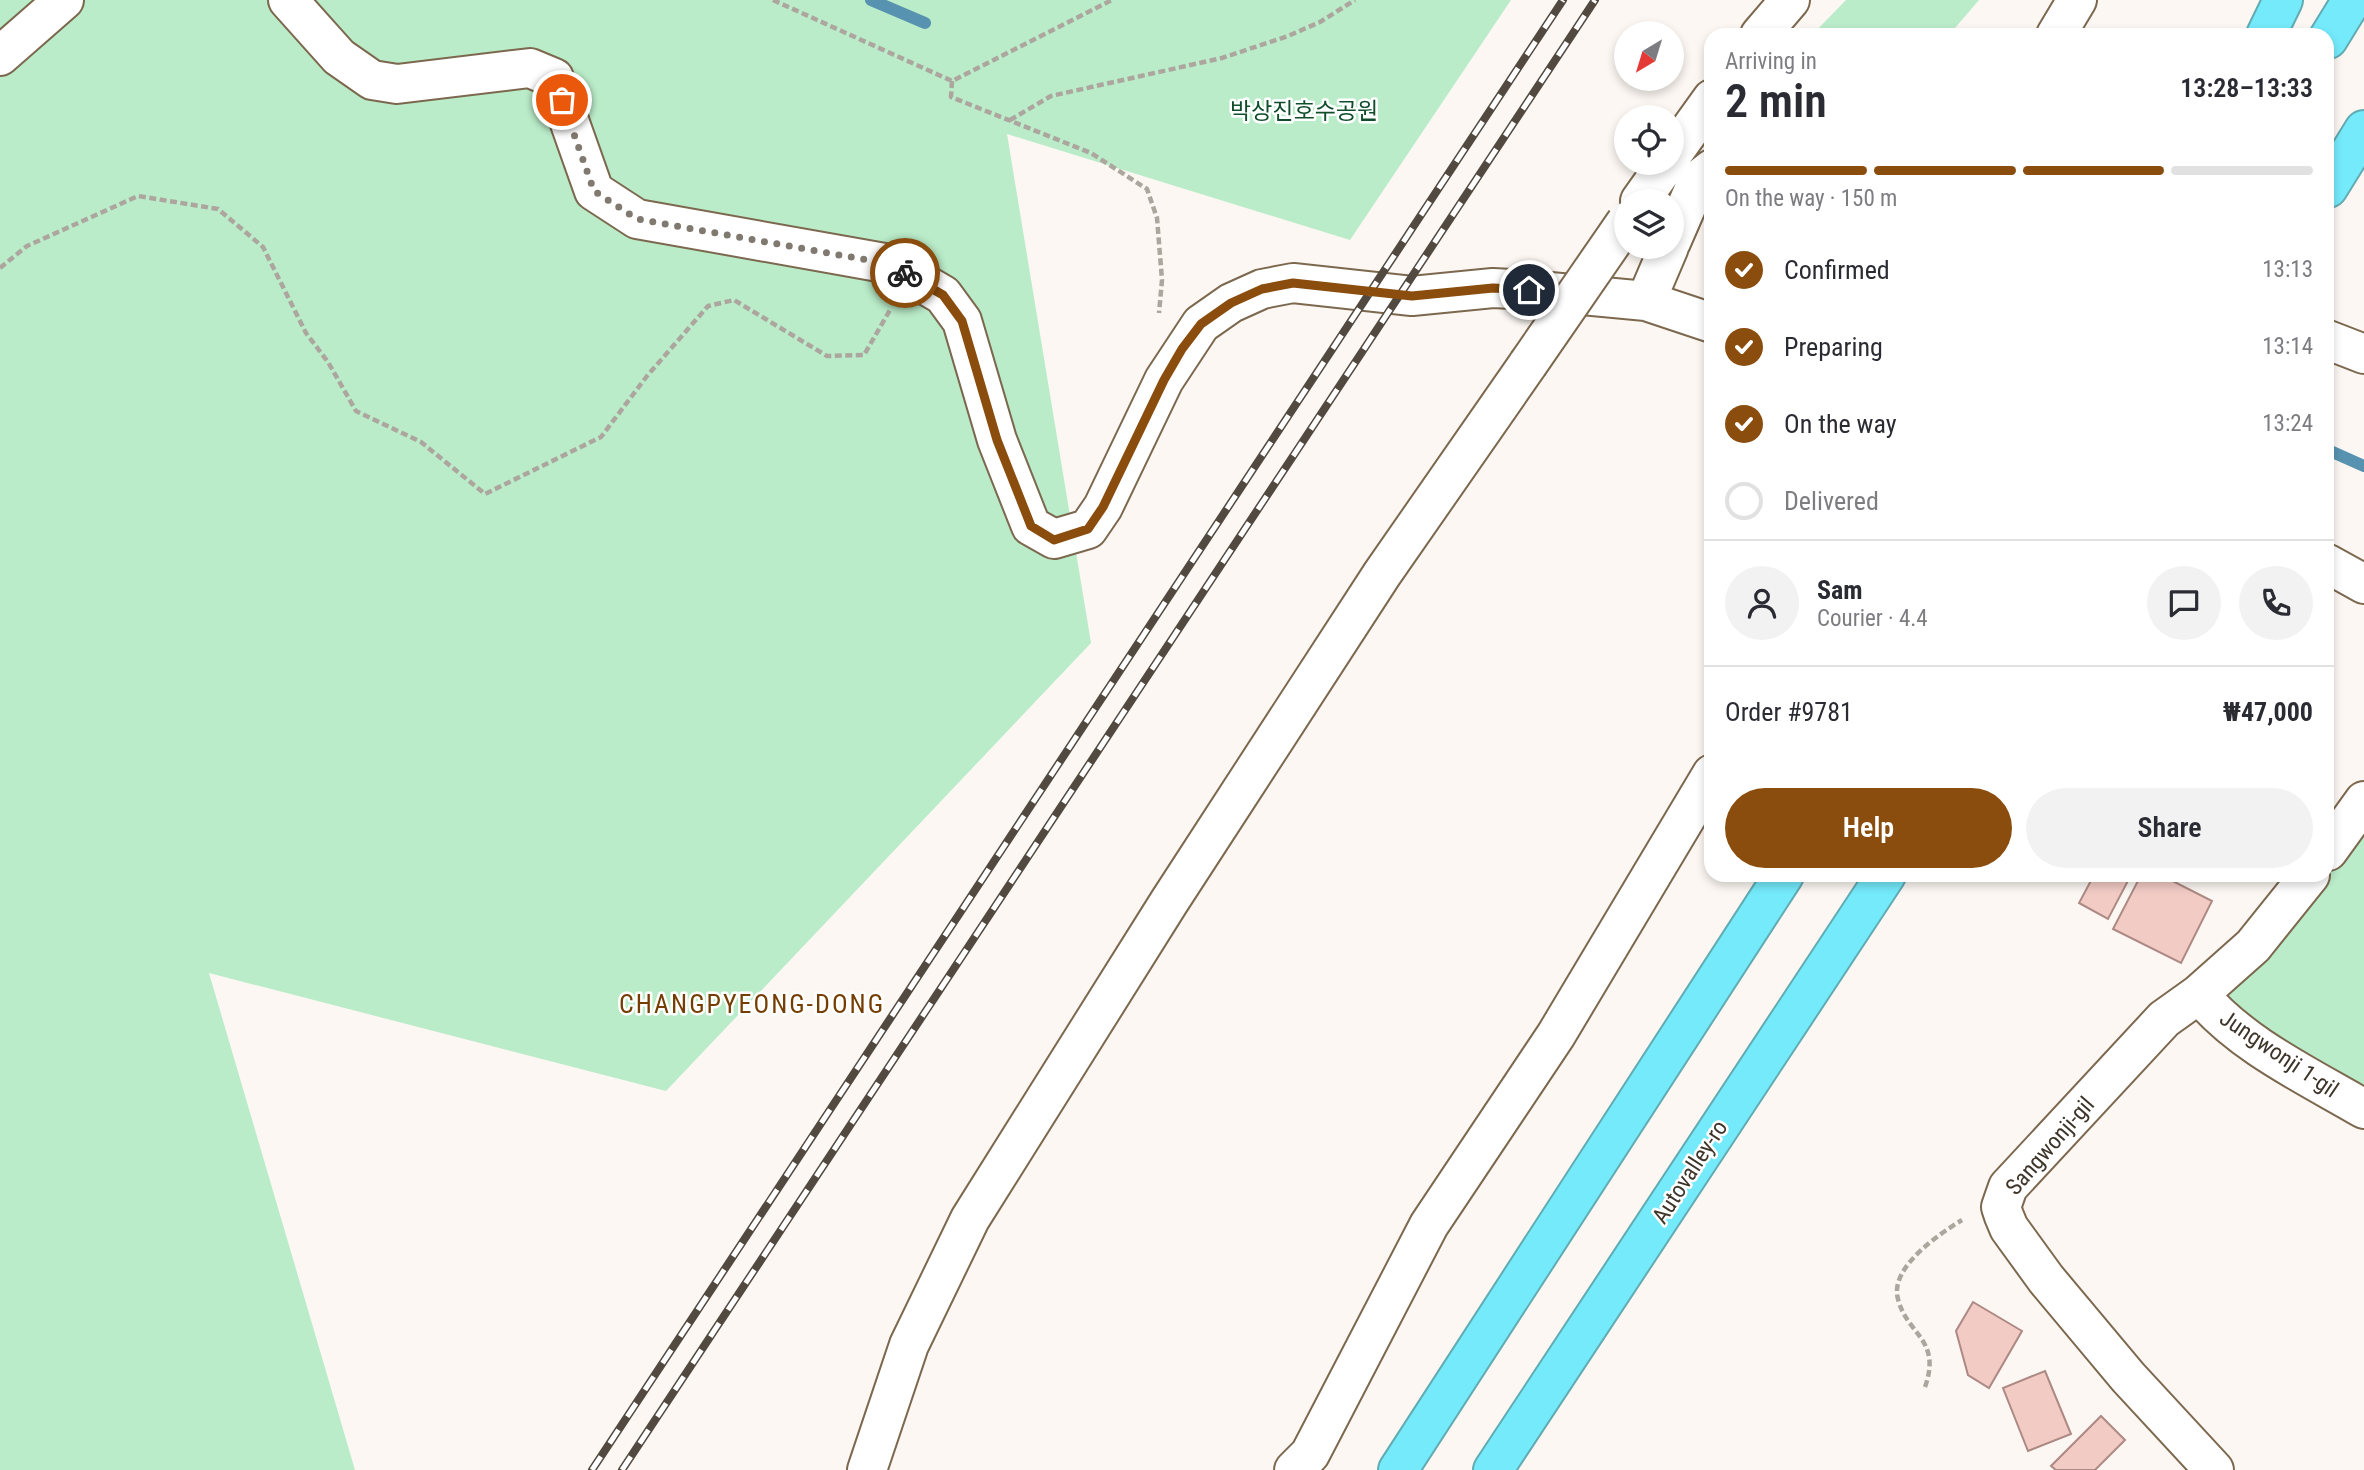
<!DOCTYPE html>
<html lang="en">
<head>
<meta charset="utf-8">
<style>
	:root { --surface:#fff; --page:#f2f2f3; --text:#2b2b33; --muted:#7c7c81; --line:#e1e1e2; --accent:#8a4d0d }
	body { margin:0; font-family:"Roboto Condensed","Noto Sans KR",sans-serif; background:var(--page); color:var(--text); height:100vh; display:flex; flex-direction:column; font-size:26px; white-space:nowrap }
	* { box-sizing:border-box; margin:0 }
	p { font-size:23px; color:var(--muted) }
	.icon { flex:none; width:38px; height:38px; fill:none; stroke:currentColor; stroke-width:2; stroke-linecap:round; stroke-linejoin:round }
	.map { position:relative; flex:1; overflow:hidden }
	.panel { position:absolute; left:1704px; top:28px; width:630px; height:854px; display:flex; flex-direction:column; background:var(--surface); border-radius:21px; box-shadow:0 4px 10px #0003 }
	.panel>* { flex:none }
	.needle { width:46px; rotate:218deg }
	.controls { position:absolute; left:1614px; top:21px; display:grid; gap:14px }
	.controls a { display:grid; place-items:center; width:70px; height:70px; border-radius:50%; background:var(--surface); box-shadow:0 4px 10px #0003; font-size:35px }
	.pin { position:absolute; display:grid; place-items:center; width:60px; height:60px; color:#fff; margin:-30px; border:4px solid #fff; border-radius:50%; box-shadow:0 2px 7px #0007 }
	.courier { position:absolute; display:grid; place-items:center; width:70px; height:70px; margin:-35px; border:5px solid #8a4d0d; border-radius:50%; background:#fff; color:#222; box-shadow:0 2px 9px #0007 }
	.head em { font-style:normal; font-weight:600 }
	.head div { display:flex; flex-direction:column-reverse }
	.head { display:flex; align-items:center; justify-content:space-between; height:119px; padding:0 21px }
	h1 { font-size:46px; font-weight:600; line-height:52px }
	.bar { display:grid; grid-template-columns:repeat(4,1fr); gap:10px 7px; align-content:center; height:84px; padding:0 21px }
	.bar i { height:9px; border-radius:5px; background:var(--line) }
	.bar .active { background:var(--accent) }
	.bar p { grid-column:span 4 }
	.line { display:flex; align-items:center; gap:18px; padding:0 21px; border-top:2px solid var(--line) }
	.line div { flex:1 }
	.round { display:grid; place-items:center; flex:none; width:74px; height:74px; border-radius:37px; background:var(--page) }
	ol { padding:0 21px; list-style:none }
	li { display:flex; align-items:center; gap:21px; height:77px }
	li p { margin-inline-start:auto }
	li .icon { padding:7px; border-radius:50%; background:var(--accent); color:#fff; stroke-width:4 }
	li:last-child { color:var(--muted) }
	li i { width:38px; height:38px; border:4px solid var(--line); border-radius:50% }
	.action { display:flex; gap:14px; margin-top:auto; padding:14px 21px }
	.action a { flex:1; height:80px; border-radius:42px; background:var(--accent); color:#fff; font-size:28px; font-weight:600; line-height:80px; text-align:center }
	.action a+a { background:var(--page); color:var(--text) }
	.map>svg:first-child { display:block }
	.green { fill:#baecc9 }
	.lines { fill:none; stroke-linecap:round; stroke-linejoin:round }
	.stream { stroke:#5793b0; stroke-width:12 }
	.building { fill:#f2cbc5; stroke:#ad8984; stroke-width:2 }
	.minor-casing { stroke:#7c684e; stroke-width:42 }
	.highway-casing { stroke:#61abb2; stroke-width:42 }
	.path { stroke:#aca69e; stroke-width:4.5; stroke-dasharray:7 3.5; stroke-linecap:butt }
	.minor { stroke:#fff; stroke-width:38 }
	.highway { stroke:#74eafb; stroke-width:38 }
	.rail-casing { stroke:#524a40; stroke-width:8 }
	.rail { stroke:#fff; stroke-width:5; stroke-dasharray:16; stroke-linecap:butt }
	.minor-bridge-casing { stroke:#7c684e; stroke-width:42; stroke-linecap:butt }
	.minor-bridge { stroke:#fff; stroke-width:38 }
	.done { stroke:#807970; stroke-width:7; stroke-dasharray:0 12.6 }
	.route { stroke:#8a4d0d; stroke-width:9 }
	.labels { text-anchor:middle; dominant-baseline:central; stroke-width:5; stroke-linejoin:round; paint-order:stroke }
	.park-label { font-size:23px; fill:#104d2b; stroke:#fff }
	.street-label { font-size:23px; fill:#3e352a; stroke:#fff }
	.quarter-label { font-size:26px; letter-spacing:2px; fill:#753e00; stroke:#fff }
</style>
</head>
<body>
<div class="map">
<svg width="2364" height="1470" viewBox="0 0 2364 1470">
	<rect width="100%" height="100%" fill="#fcf7f2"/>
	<!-- green -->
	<path class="green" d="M0 0H1511L1350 240 1007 134 1091 643 666 1091 209 973 355 1470H0Z
		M1846 0H1979L1949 35H1812Z
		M2364 819V1100L2241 1023 2222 991 2328 869Z"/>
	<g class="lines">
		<!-- stream -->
		<path class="stream" d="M871 0 925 23
			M2328 450 2364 466"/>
	</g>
	<!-- building -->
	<path class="building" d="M2094 875H2131L2108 919 2079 903Z
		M2141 875H2161L2212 901 2181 963 2113 929Z
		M1973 1302 2022 1331 1989 1388 1968 1375 1956 1331Z
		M2045 1371 2071 1434 2028 1451 2003 1388Z
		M2101 1416 2125 1440 2095 1470H2056L2051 1466Z"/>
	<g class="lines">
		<!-- minor casing -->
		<g class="minor-casing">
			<path id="minor" d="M288 0 339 57 372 80 397 84 530 68 554 78 594 191 637 219 890 264 943 295 962 321 997 440 1031 526 1054 539 1088 529 1103 507 1164 380 1201 324 1231 303 1262 289 1293 283 1412 296 1493 288 1529 290 1646 301 1712 323
				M1760 35 1790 0
				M2056 35 2077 0
				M0 56 64 0
				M1671 156 1712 99
				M1640 201 1667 163
				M1671 242 1698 180 1712 169
				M1646 301 1669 247
				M2328 340 2364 354
				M2328 564 2364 584
				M2328 851 2364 801
				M2199 994C2241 1045 2308 1076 2364 1109
				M867 1470 909 1345 970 1219 1169 902 1382 574 1528 364
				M1294 1470 1310 1454 1429 1225 1556 1035 1712 774
				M2214 1470 2128 1377 2046 1279 2009 1228 2004 1216 2001 1207 2008 1187 2164 1019 2199 994 2253 946 2310 875"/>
		</g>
		<!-- highway casing -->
		<g class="highway-casing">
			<path id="highway" d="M2266 35 2283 0
				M2328 39 2352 0
				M2328 188 2364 130
				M1398 1470 1784 875
				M1493 1470 1886 875"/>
		</g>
		<!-- path -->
		<path class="path" d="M773 0 952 81 1112 0
			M952 81 951 97 1091 153 1147 189 1157 218 1162 280 1159 313
			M1010 120 1051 96 1222 58 1288 36 1320 22 1355 0
			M0 268 27 246 138 196 218 209 263 247 306 333 328 362 356 411 421 442 485 494 601 437 647 376 708 306 734 300 827 356 864 355 890 310
			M1925 1387C1942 1339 1907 1335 1898 1299 1889 1268 1939 1234 1962 1220"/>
		<!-- minor -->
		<use href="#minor" class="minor"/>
		<!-- highway -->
		<use href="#highway" class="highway"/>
		<!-- rail casing -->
		<g class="rail-casing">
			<path id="rail" d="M592 1470 1563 0
				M622 1470 1595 0"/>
		</g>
		<!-- rail -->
		<use href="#rail" class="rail"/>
		<!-- minor-bridge casing -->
		<g class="minor-bridge-casing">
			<path id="minor-bridge" d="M1528 364 1626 222"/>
		</g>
		<!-- minor-bridge -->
		<use href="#minor-bridge" class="minor-bridge"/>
	</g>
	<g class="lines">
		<!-- done -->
		<path class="done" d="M562 100 594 191 637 219 890 264 905 273"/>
		<!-- route -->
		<path class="route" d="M905 273 943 295 962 321 997 440 1031 526 1054 540 1088 529 1103 507 1164 380 1182 349 1201 324 1231 303 1262 289 1293 283 1412 296 1493 288 1529 290"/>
	</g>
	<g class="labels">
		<!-- park labels -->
		<g class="park-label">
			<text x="1304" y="111">박상진호수공원</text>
		</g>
		<!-- street labels -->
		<g class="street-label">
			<text transform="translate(2279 1054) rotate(34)">Jungwonji 1-gil</text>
			<text transform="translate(2050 1146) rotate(-49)">Sangwonji-gil</text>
			<text transform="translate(1690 1172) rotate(-57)">Autovalley-ro</text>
		</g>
		<!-- quarter labels -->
		<g class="quarter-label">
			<text x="752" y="1004">CHANGPYEONG-DONG</text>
		</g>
	</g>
</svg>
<div class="controls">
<a><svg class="needle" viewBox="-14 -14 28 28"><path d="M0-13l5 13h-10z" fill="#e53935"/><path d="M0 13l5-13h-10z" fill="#7c7c81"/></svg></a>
<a><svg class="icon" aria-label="locate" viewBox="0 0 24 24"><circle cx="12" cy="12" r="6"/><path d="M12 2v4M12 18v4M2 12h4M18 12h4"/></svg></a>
<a><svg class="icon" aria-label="layers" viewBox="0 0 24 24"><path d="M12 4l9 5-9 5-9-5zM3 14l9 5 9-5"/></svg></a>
</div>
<div class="pin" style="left:562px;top:100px;background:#ea580c"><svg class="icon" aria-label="bag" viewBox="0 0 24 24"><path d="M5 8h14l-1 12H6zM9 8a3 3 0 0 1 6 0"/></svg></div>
<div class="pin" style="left:1529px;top:290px;background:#1f2937"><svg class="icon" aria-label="home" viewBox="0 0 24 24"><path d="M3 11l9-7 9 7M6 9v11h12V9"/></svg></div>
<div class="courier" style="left:905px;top:273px"><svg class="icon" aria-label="bike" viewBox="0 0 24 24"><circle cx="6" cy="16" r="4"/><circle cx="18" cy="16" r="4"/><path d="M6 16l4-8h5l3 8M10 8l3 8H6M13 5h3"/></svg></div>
<section class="panel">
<div class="head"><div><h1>2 min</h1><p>Arriving in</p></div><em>13:28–13:33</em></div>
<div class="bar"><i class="active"></i><i class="active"></i><i class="active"></i><i></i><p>On the way · 150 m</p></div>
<ol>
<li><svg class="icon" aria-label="check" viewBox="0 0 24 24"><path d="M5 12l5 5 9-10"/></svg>Confirmed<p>13:13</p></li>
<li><svg class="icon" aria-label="check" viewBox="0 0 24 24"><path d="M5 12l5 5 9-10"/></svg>Preparing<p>13:14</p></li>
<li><svg class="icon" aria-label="check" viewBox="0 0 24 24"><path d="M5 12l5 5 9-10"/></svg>On the way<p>13:24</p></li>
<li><i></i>Delivered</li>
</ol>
<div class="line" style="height:126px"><a class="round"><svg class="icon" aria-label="person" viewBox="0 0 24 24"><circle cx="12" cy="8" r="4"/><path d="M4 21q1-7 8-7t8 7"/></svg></a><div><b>Sam</b><p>Courier · 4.4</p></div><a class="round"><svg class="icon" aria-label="chat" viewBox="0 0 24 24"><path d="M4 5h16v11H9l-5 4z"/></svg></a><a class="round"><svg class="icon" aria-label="phone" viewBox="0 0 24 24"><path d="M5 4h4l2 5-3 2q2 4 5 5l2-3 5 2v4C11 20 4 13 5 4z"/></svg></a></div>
<div class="line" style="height:91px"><div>Order #9781</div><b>₩47,000</b></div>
<div class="action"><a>Help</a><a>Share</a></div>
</section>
</div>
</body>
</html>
